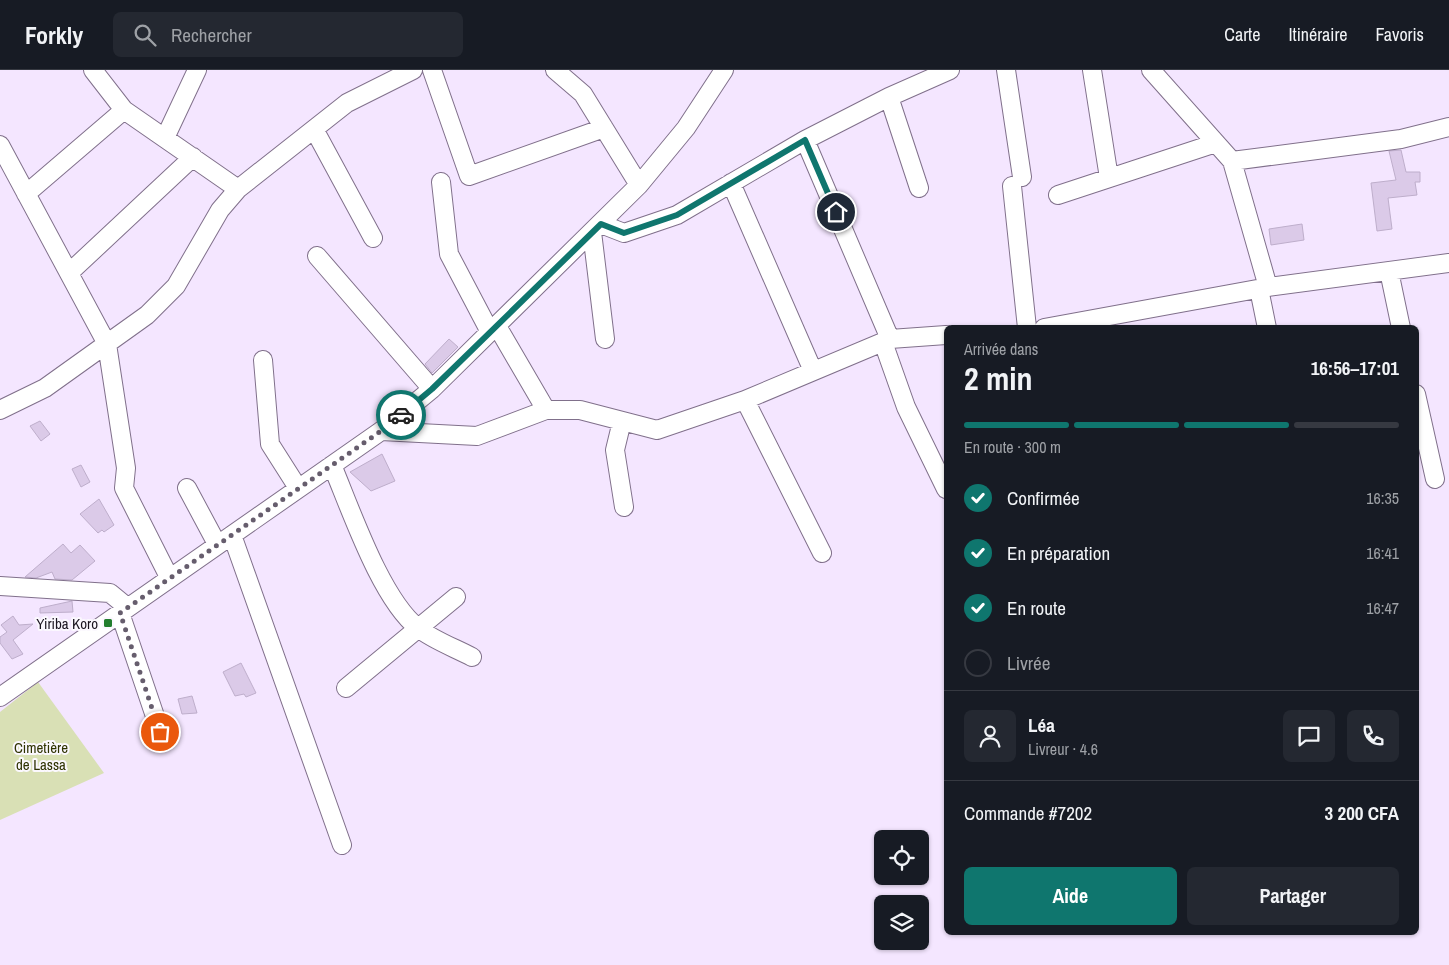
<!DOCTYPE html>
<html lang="fr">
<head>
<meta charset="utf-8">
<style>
	:root { --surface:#171b24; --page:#242831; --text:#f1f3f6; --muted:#9ea1a6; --line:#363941; --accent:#0f766e }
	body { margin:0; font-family:"Archivo Narrow",sans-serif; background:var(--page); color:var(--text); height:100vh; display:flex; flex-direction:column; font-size:19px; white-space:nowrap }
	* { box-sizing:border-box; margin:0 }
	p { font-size:16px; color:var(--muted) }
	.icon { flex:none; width:28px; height:28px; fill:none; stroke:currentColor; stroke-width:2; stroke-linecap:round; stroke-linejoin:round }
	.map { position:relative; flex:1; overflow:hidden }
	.drawer { position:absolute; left:944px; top:255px; width:475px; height:610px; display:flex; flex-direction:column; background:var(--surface); border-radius:8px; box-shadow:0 1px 4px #0004 }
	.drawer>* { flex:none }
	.fabs { position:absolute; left:874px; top:760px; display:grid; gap:10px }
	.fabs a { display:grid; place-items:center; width:55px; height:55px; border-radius:8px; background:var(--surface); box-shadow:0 1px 4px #0004; font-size:25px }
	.pin { position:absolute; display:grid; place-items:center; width:42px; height:42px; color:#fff; margin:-21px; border:2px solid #fff; border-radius:50%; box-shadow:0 1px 5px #0007 }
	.courier { position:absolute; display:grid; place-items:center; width:50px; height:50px; margin:-25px; border:4px solid #0f766e; border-radius:50%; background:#fff; color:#222; box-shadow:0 1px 6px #0007 }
	.summary em { font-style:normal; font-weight:700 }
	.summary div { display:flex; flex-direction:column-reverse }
	.summary { display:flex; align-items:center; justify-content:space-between; height:85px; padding:0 20px }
	h1 { font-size:32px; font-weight:700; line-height:38px }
	.bar { display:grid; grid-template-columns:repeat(4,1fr); gap:8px 5px; align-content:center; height:60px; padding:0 20px }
	.bar i { height:6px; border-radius:4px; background:var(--line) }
	.bar .on { background:var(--accent) }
	.bar p { grid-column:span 4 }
	.line { display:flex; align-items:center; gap:12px; padding:0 20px; border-top:1px solid var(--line) }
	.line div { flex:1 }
	.round { display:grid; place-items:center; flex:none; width:52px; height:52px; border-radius:8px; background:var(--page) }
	ol { padding:0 20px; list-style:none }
	li { display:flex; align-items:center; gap:15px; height:55px }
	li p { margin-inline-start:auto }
	li .icon { padding:5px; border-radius:50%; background:var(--accent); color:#fff; stroke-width:4 }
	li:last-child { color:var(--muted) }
	li i { width:28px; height:28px; border:2px solid var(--line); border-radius:50% }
	.button { display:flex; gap:10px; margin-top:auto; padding:10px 20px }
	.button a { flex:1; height:58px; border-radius:8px; background:var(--accent); color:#fff; font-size:20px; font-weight:700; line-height:58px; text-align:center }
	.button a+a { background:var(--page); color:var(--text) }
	header { display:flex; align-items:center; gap:30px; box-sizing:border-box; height:70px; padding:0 25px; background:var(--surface); border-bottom:1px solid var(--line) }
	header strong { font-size:24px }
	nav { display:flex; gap:28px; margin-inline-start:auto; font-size:18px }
	.search { width:350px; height:45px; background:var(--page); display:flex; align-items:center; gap:12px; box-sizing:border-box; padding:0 18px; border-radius:8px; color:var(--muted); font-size:19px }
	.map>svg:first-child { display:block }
	.green { fill:#d9e0b5 }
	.building { fill:#dbcae8; stroke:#beaecb }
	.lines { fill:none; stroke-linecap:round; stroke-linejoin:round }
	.minor-casing { stroke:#80708b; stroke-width:20 }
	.minor { stroke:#fff; stroke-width:18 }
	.done { stroke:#665d6d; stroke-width:5; stroke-dasharray:0 9 }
	.route { stroke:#0f766e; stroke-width:6 }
	.poi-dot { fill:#227e2e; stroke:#fbf8fe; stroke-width:2 }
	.labels { text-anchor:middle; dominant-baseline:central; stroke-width:4; stroke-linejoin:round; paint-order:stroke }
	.poi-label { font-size:15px; fill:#19131e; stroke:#fbf8fe; text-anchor:end }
	.park-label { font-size:15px; fill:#2e3200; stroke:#fbf8fe }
</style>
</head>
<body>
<header>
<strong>Forkly</strong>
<div class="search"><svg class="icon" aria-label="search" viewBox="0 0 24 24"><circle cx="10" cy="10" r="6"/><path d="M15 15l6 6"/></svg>Rechercher</div>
<nav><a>Carte</a><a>Itinéraire</a><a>Favoris</a></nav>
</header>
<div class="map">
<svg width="1449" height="895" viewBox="0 0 1449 895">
	<rect width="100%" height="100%" fill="#f4e6ff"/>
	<!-- green -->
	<path class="green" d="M38 612 104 703 0 750V642Z"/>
	<!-- building -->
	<path class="building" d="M1401 80 1406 102H1420V112H1415L1417 125 1388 128 1392 159 1377 161 1371 113 1396 110 1389 81Z
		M1302 154 1304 170 1271 175 1269 159Z
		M449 269 458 277 432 303 425 294Z
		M40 351 50 364 41 371 30 356Z
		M382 384 395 411 371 421 350 402Z
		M81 395 90 412 81 417 72 399Z
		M99 429 114 455 104 462 102 460 98 463 80 444Z
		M63 474 71 483 80 475 95 491 72 510 55 509 52 502 36 508 25 507Z
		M72 531 73 542 40 543V538Z
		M13 546 19 555 33 554 13 570 23 584 12 589 0 573V567L7 562 1 555Z
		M241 593 256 623 246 627 244 624 235 626 223 602Z
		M192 626 197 643 182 644 178 629Z"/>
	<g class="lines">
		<!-- minor casing -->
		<g class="minor-casing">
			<path id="minor" d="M93 0 124 40 238 119 347 33 413 0
				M432 0 469 106 604 58
				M555 0 583 24 639 115
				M1006 0 1022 107
				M1092 0 1109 108
				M1151 0 1232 91 1268 217
				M889 27 919 118
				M314 59 373 168
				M165 68 197 0
				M805 70 890 269
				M0 75 107 274 126 398 124 418 169 507
				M1232 91 1401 69 1449 57
				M441 112 449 184 490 262
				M731 113 813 301
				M1012 116 1027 258
				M26 124 124 40
				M1058 125 1216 73
				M601 154 624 163 677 145 805 70 889 27 950 0
				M592 162 605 269
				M317 186 432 319
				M1389 201 1401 258
				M69 203 193 87
				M1259 219 1267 258
				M497 256 546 340
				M1044 258 1268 217 1449 193
				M883 272 906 337 946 419
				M263 290 270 374 298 418
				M1416 324 1435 409
				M745 330 822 483
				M0 340 45 318 147 245 176 216 220 140 238 119
				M622 351 615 380 624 437
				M381 361 477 366 546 340H580L657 360 745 330 890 269 946 265
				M332 395C351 440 381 529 418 558 433 570 455 578 472 587
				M187 418 217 474
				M232 465 342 775
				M0 516 110 523 127 537
				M120 543 160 661
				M346 618 456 527
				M0 627 381 361 432 319 639 115 686 58 724 0"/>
		</g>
		<!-- minor -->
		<use href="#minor" class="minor"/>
	</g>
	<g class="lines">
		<!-- done -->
		<path class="done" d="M160 662 120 543 381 361 401 345"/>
		<!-- route -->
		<path class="route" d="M401 345 432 319 601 154 624 163 677 145 805 70 836 142"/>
	</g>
	<!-- markers -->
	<rect class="poi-dot" x="103" y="548" width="10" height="10" rx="2.5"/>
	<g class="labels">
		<!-- poi labels -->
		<g class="poi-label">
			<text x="98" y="553">Yiriba Koro</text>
		</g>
		<!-- park labels -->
		<g class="park-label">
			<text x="41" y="677">Cimetière<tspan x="41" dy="17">de Lassa</tspan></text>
		</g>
	</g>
</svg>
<div class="fabs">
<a><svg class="icon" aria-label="locate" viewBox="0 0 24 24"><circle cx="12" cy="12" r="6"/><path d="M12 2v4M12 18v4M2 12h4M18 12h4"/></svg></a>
<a><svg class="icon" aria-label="layers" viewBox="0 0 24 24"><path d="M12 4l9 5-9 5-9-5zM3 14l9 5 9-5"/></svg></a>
</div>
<div class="pin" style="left:160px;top:662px;background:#ea580c"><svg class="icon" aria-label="bag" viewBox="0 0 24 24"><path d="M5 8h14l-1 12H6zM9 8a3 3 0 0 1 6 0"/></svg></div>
<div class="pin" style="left:836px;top:142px;background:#1f2937"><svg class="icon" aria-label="home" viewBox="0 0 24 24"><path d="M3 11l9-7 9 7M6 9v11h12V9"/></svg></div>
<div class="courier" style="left:401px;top:345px"><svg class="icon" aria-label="car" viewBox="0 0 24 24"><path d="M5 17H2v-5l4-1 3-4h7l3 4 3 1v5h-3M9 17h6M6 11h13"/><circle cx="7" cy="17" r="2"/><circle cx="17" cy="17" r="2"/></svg></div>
<section class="drawer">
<div class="summary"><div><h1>2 min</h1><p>Arrivée dans</p></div><em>16:56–17:01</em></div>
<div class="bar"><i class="on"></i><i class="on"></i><i class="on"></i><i></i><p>En route · 300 m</p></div>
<ol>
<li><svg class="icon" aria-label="check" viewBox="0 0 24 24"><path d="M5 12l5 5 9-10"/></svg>Confirmée<p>16:35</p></li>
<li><svg class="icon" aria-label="check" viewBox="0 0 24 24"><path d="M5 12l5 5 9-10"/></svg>En préparation<p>16:41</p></li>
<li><svg class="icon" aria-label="check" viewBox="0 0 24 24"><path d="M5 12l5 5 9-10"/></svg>En route<p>16:47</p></li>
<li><i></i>Livrée</li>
</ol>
<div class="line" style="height:90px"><a class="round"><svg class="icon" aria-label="person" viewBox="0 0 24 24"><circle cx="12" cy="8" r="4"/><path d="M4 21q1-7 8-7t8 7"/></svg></a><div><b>Léa</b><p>Livreur · 4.6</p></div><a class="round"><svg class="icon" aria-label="chat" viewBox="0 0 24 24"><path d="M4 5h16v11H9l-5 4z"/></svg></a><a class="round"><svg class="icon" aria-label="phone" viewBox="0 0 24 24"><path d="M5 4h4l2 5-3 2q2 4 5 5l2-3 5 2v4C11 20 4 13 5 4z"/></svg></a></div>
<div class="line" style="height:65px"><div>Commande #7202</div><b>3 200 CFA</b></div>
<div class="button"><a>Aide</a><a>Partager</a></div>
</section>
</div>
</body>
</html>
